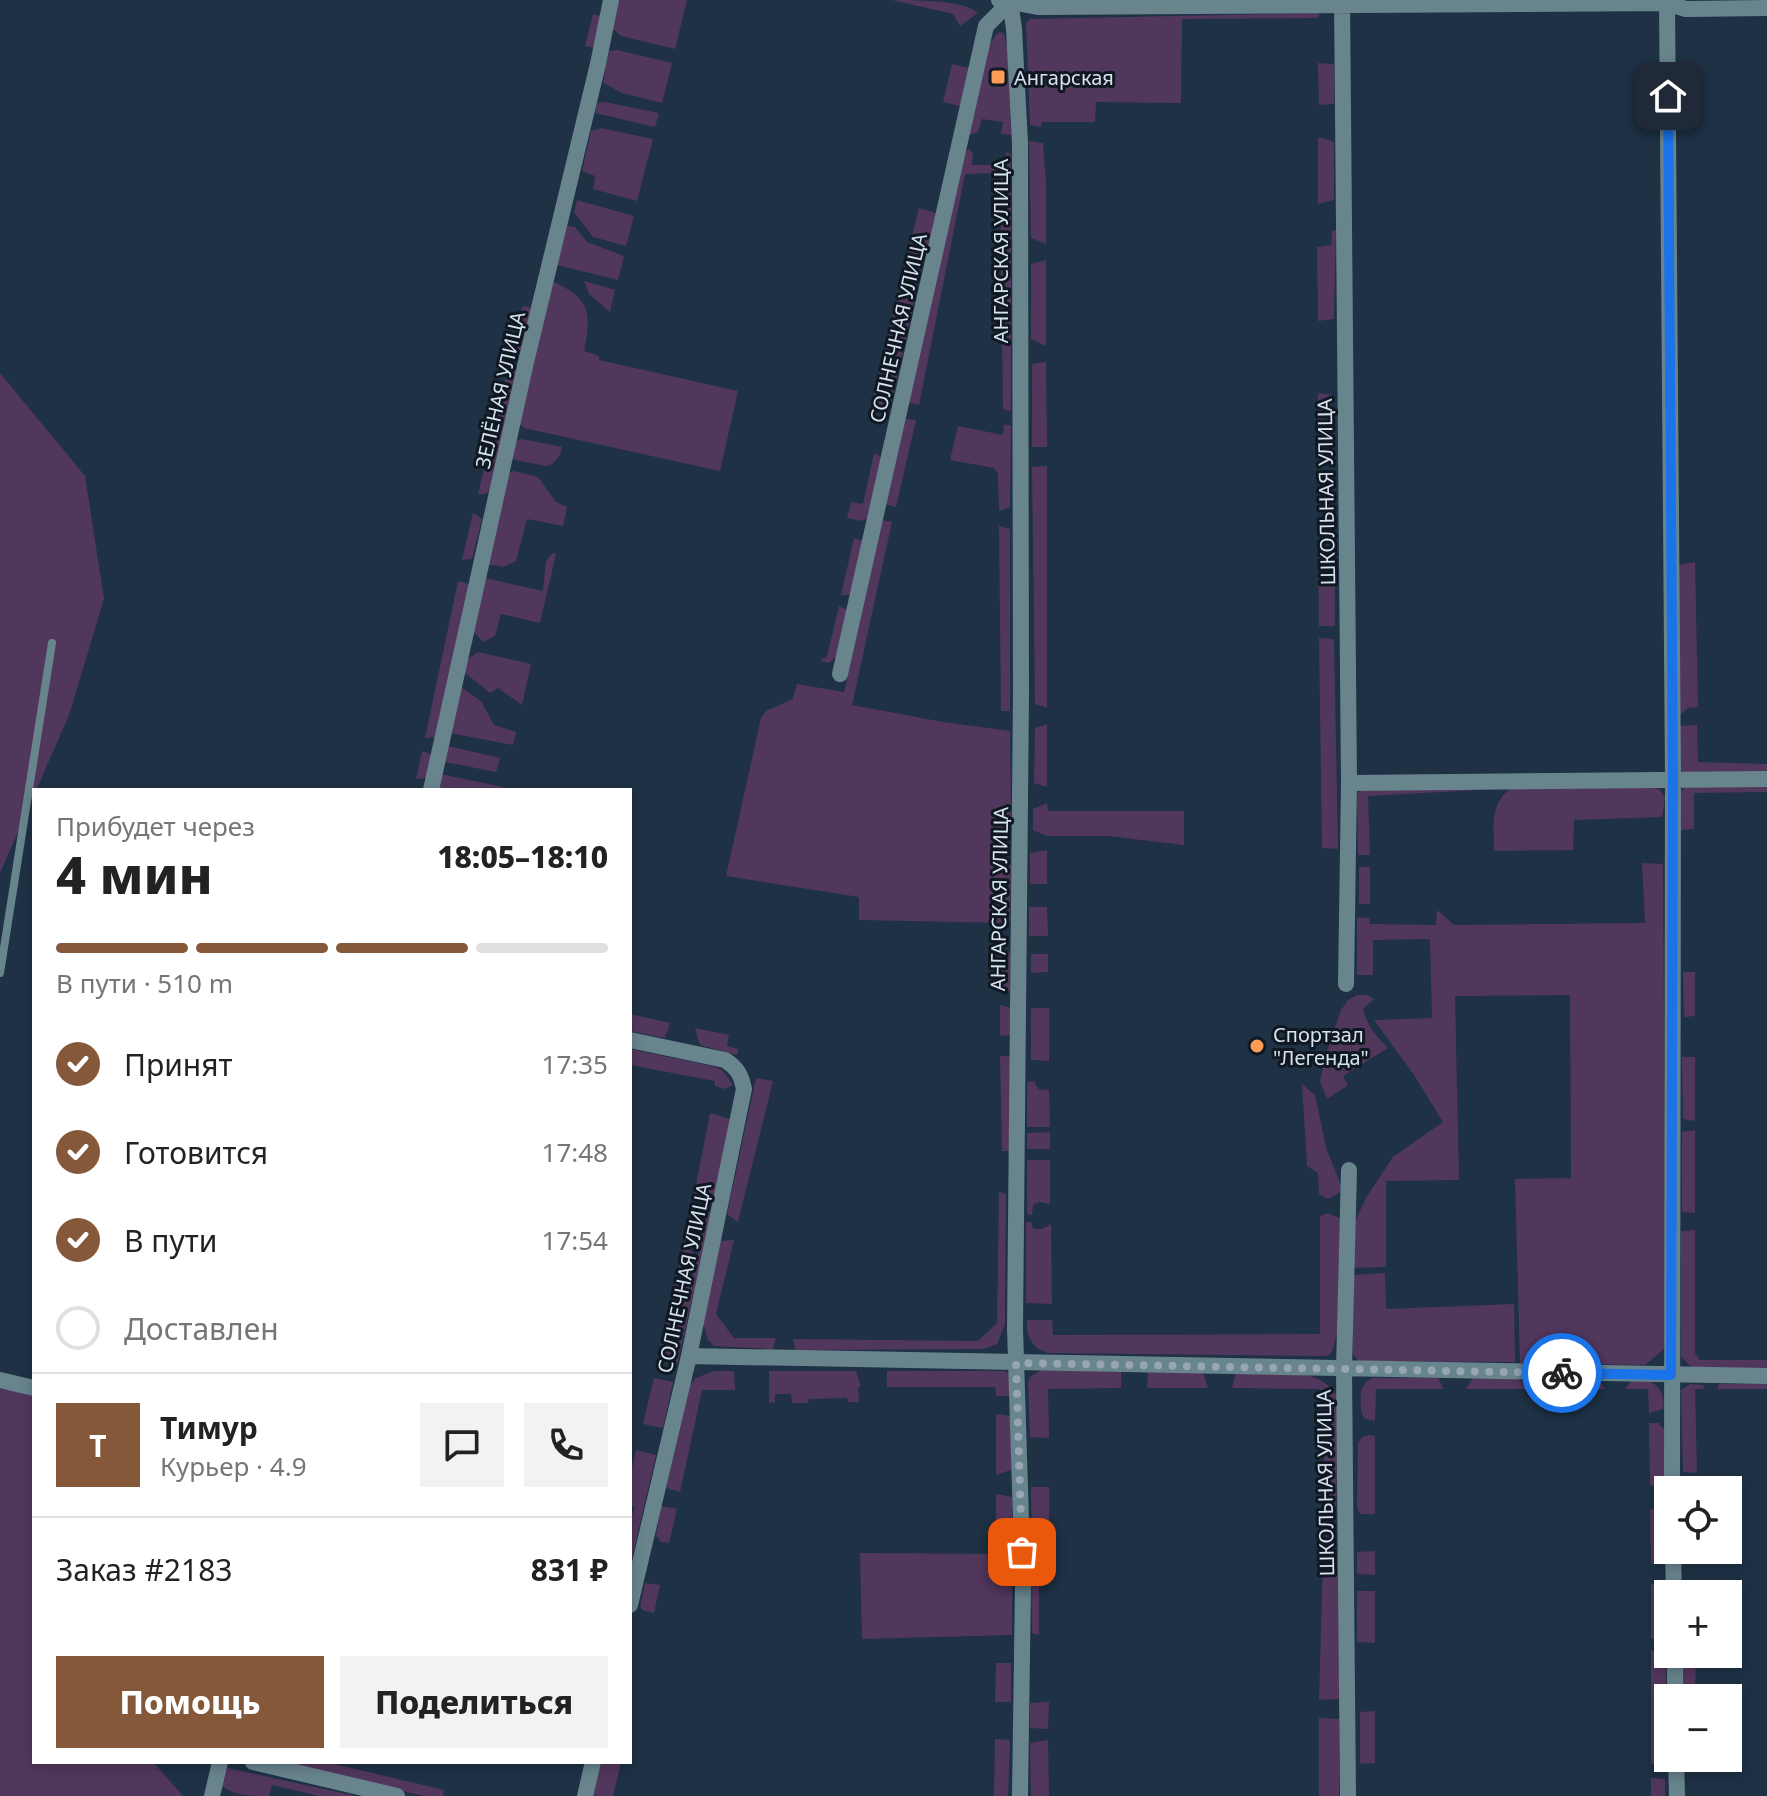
<!DOCTYPE html>
<html lang="ru">
<head>
<meta charset="utf-8">
<style>
	:root { --surface:#fff; --page:#f2f2f2; --text:#222; --muted:#767676; --line:#e0e0e0; --accent:#85583a }
	body { margin:0; font-family:"Noto Sans",sans-serif; background:var(--page); color:var(--text); height:100vh; display:flex; flex-direction:column; font-size:30px; white-space:nowrap }
	* { box-sizing:border-box; margin:0 }
	p { font-size:26px; color:var(--muted) }
	.icon { flex:none; width:44px; height:44px; fill:none; stroke:currentColor; stroke-width:2; stroke-linecap:round; stroke-linejoin:round }
	.map { position:relative; flex:1; overflow:hidden }
	.side { position:absolute; left:32px; top:788px; width:600px; height:976px; display:flex; flex-direction:column; background:var(--surface); border-radius:0px; box-shadow:0 4px 12px #0003 }
	.side>* { flex:none }
	.controls { position:absolute; left:1654px; top:1476px; display:grid; gap:16px }
	.controls a { display:grid; place-items:center; width:88px; height:88px; border-radius:0px; background:var(--surface); box-shadow:0 4px 12px #0003; font-size:40px }
	.pin { position:absolute; display:grid; place-items:center; width:68px; height:68px; color:#fff; margin:-34px; border-radius:16px; box-shadow:0 4px 12px #0006 }
	.courier { position:absolute; display:grid; place-items:center; width:80px; height:80px; margin:-40px; border:6px solid #1a73e8; border-radius:50%; background:#fff; color:#222; box-shadow:0 2px 10px #0007 }
	.summary em { font-style:normal; font-weight:800 }
	.summary div { display:flex; flex-direction:column-reverse }
	.summary { display:flex; align-items:center; justify-content:space-between; height:136px; padding:0 24px }
	h1 { font-size:52px; font-weight:800; line-height:60px }
	.bar { display:grid; grid-template-columns:repeat(4,1fr); gap:12px 8px; align-content:center; height:96px; padding:0 24px }
	.bar i { height:10px; border-radius:6px; background:var(--line) }
	.bar .active { background:var(--accent) }
	.bar p { grid-column:span 4 }
	.line { display:flex; align-items:center; gap:20px; padding:0 24px; border-top:2px solid var(--line) }
	.line div { flex:1 }
	.round { display:grid; place-items:center; flex:none; width:84px; height:84px; border-radius:0px; background:var(--page) }
	ol { padding:0 24px; list-style:none }
	li { display:flex; align-items:center; gap:24px; height:88px }
	li p { margin-inline-start:auto }
	li .icon { padding:8px; border-radius:50%; background:var(--accent); color:#fff; stroke-width:4 }
	li:last-child { color:var(--muted) }
	li i { width:44px; height:44px; border:4px solid var(--line); border-radius:50% }
	.primary-button { display:flex; gap:16px; margin-top:auto; padding:16px 24px }
	.primary-button a { flex:1; height:92px; border-radius:0px; background:var(--accent); color:#fff; font-size:32px; font-weight:800; line-height:92px; text-align:center }
	.primary-button a+a { background:var(--page); color:var(--text) }
	.map>svg:first-child { display:block }
	.green { fill:#52375d }
	.lines { fill:none; stroke-linecap:round; stroke-linejoin:round }
	.service { stroke:#68858e; stroke-width:8 }
	.minor { stroke:#68858e; stroke-width:16 }
	.tertiary { stroke:#68858e; stroke-width:16 }
	.done { stroke:#96a4b4; stroke-width:8; stroke-dasharray:0 14.4 }
	.route { stroke:#1a73e8; stroke-width:10 }
	.poi-dot { fill:#fe9b58; stroke:#101821; stroke-width:3 }
	.labels { text-anchor:middle; dominant-baseline:central; stroke-width:6; stroke-linejoin:round; paint-order:stroke }
	.poi-label { font-size:20px; fill:#d6e2ef; stroke:#101821; text-anchor:start }
	.street-label { font-size:20px; fill:#d6e2ef; stroke:#101821 }
</style>
</head>
<body>
<div class="map">
<svg width="1767" height="1796" viewBox="0 0 1767 1796">
	<rect width="100%" height="100%" fill="#1e3145"/>
	<!-- green -->
	<path class="green" d="M619 0H687L675 49 621 36 613 29Z
		M892 0C914 0 965 0 978 13L960 26 953 14Z
		M1317 13 1320 15 1317 18 1182 19 1181 103 1096 102 1095 122H1042L1041 127 1030 125 1026 23 1030 19Z
		M593 14 602 17 594 48 585 46Z
		M999 32 1004 33 1008 53 1011 135 1001 134 1003 122 982 119 978 132 969 135C974 112 982 45 999 32Z
		M617 50 672 63 662 103 622 93 603 83 609 51Z
		M1318 63 1334 64V104L1319 105Z
		M952 64 969 68 960 106 943 102Z
		M605 102 659 113 655 127 595 113 597 103Z
		M601 128 653 139 637 201 593 189 595 176 582 171 591 131Z
		M1318 137 1334 142V200L1318 204Z
		M1029 141 1043 143 1046 184V244L1031 238Z
		M969 149 973 154 972 165H1005L1006 152 1011 154V411L1003 409 1000 173 965 174 919 405 907 402 964 153Z
		M577 200 634 216 626 246 593 237 574 212Z
		M919 208 936 213 926 259 918 273 904 269Z
		M567 226 575 227 587 242 624 256 618 280 557 265Z
		M1336 230 1334 319 1318 321 1317 247 1331 245 1332 231Z
		M1046 260V346L1031 339V264Z
		M552 281C590 298 592 312 584 351L599 356V360L738 391 720 471 524 428 519 423Z
		M584 281 615 290 610 312 589 294Z
		M899 291 912 294 915 298 890 408 886 412 870 409Z
		M523 306 531 308 521 350H512Z
		M1046 362 1047 447H1032V364Z
		M508 368 517 370 490 491 485 494H478Z
		M0 373 85 476 104 599 69 715 0 873Z
		M1318 393 1332 395V443L1318 445Z
		M904 418 916 420 896 507 885 504Z
		M1004 424 1011 426 1010 507 999 511 998 474 994 468 950 460 958 426 1003 435Z
		M522 439 562 447C561 456 555 464 546 466L515 460 511 456 516 441Z
		M874 453 881 457 867 518 862 521 847 518 851 502 863 504Z
		M1047 466V708L1035 704 1032 467Z
		M514 471 538 477 556 502 567 507 563 526 527 519 516 561 503 567 487 564 508 473Z
		M473 513 482 519 472 559 462 560Z
		M882 520 892 522 852 705 943 722 1010 731 1011 821 1008 824 1007 860 1011 865 1010 923 859 920V897L726 876 761 718 766 711 793 699 797 684 844 692Z
		M999 526 1010 529V711H1001Z
		M854 538 863 541 850 595H841Z
		M1335 549V626H1319L1318 550Z
		M553 553 556 554 540 623 501 614 495 636 483 642 473 631 485 578 543 591 546 561Z
		M1695 562 1698 707 1688 708 1679 716 1678 567 1682 564Z
		M458 581 469 584 436 737 425 738Z
		M839 606 848 610C844 627 843 654 829 663L820 661 827 656Z
		M1319 638 1334 639 1338 849 1322 848Z
		M478 652 531 664 522 705 498 688 490 693 464 672 466 660Z
		M461 687 481 701 494 725 516 732 513 745 450 733Z
		M1047 724V787L1034 783 1035 728Z
		M1697 725 1698 762 1767 764V772H1683L1679 769 1678 726Z
		M448 746 500 758 496 772 445 762Z
		M422 751 433 755 427 778 416 779Z
		M441 774 503 787 502 790H438Z
		M1687 785H1767V792L1694 793V829L1680 830 1679 793Z
		M1651 786 1660 790 1665 798 1662 817 1574 820 1573 850 1494 851C1494 826 1489 802 1513 787Z
		M1478 787V790L1368 796 1370 855H1358L1357 794 1361 790Z
		M1047 803 1048 811H1184V845L1108 836H1047L1033 830V809Z
		M1047 850V884H1030V853Z
		M1642 863 1663 864 1666 1341 1663 1350 1645 1365 1520 1363 1515 1179 1571 1178 1570 995 1455 996 1459 1180 1386 1181V1267L1353 1268 1354 1224 1366 1198 1393 1157 1443 1122 1412 1072 1374 1020 1432 1018 1430 939 1373 940V975H1357V917L1369 918 1370 924 1436 925 1437 910 1454 925 1645 923Z
		M1359 867H1370V904H1359Z
		M1029 907H1047L1048 936H1029Z
		M999 951 1010 952V991L999 992Z
		M1048 954V972L1031 973V954Z
		M1683 972H1695V1016L1684 1017Z
		M1357 995H1367L1374 999 1363 1009C1367 1025 1376 1037 1388 1048L1343 1076 1348 1085 1327 1099 1320 1081 1326 1054 1341 1010 1348 1000Z
		M1000 1005 1011 1008V1035L1000 1036Z
		M1031 1008H1049V1061L1031 1060Z
		M630 1014 670 1023 665 1038 630 1031Z
		M695 1028 729 1035 727 1046 738 1049 737 1055 700 1045Z
		M630 1049 716 1067 723 1071 733 1085 725 1089 715 1086V1081L630 1065Z
		M1000 1056H1011L1010 1151H1002Z
		M1682 1057H1695V1121L1683 1119Z
		M756 1078 773 1081 738 1222 727 1214Z
		M1034 1081 1038 1089 1049 1090 1050 1127H1027V1082Z
		M1302 1084 1315 1095 1326 1147 1343 1191 1328 1199 1319 1194 1318 1173 1307 1166Z
		M710 1113 730 1119 715 1194 694 1195Z
		M1695 1130V1213L1682 1212V1132Z
		M1050 1132V1149H1027V1133Z
		M1027 1160H1050V1204L1039 1202 1033 1205 1032 1215 1027 1214Z
		M999 1192 1006 1194 1005 1324 997 1344 984 1349 795 1350 793 1339 978 1341 997 1323Z
		M692 1206 701 1207 704 1212 696 1239 684 1240Z
		M708 1212H712L677 1365 658 1361 675 1281H688L692 1278Z
		M1327 1213 1340 1218 1337 1333 1332 1352 1327 1356 1049 1353C1032 1349 1026 1337 1027 1320H1052L1053 1335 1320 1334V1216Z
		M1026 1222H1031L1033 1229H1042L1051 1224 1052 1304 1026 1303Z
		M1695 1230V1353L1700 1360H1767V1368H1696L1690 1366 1681 1356V1231Z
		M734 1240 716 1314 734 1338H776L773 1349 714 1346 708 1340 703 1324 720 1241Z
		M683 1248 693 1252 688 1271 678 1270Z
		M1385 1273 1386 1309 1514 1304 1515 1362 1358 1361 1353 1354V1275Z
		M1042 1370 1121 1371V1388L1048 1389 1049 1438 1030 1437 1028 1382 1031 1376Z
		M714 1371H734L735 1390H702L680 1492 666 1488 690 1385 696 1378Z
		M769 1371H856L861 1387H858L859 1402H848L847 1398 809 1399 808 1403H792L791 1394H775V1403L769 1402Z
		M887 1371H1004L1011 1375 1012 1396H996L995 1387H887Z
		M1148 1372H1203L1208 1388H1147Z
		M1236 1373C1267 1373 1322 1364 1338 1398L1336 1520 1324 1524 1325 1395 1319 1389 1232 1388Z
		M654 1378 673 1382 663 1428 643 1424Z
		M1372 1378H1438L1444 1389H1376L1375 1421 1365 1419 1361 1412C1361 1398 1358 1385 1372 1378Z
		M1473 1378H1517L1529 1389H1466Z
		M1558 1378 1598 1379 1605 1389H1548Z
		M1645 1379C1658 1384 1666 1394 1663 1409L1649 1413 1648 1389H1625L1632 1380Z
		M1690 1384 1703 1385 1705 1389H1695L1697 1473 1683 1472 1681 1390Z
		M1719 1384H1767V1389H1717Z
		M0 1389 34 1393V1762H153L183 1796H0Z
		M996 1414 1011 1416V1470L996 1475Z
		M1649 1423H1658L1665 1430 1666 1485 1650 1486Z
		M1369 1435 1375 1436V1514H1360L1357 1507 1358 1443 1362 1437Z
		M636 1450 656 1455 630 1567V1525L634 1507 630 1505V1477Z
		M1031 1487H1049V1554L1032 1555Z
		M996 1494 1012 1497V1635L862 1639 860 1553 996 1554Z
		M661 1506 677 1509 669 1543 661 1542 656 1536Z
		M1650 1509 1662 1510 1665 1515 1666 1557 1651 1564Z
		M1375 1551V1575L1357 1574V1552Z
		M1331 1554 1339 1557V1699L1319 1700 1323 1556Z
		M1049 1571V1583L1039 1584V1635L1032 1633 1031 1572Z
		M645 1583 660 1585 654 1613 642 1610 640 1606Z
		M1651 1584H1662L1665 1589 1666 1634 1661 1639H1651Z
		M1357 1591H1375V1643L1357 1642Z
		M1651 1650 1666 1656V1764H1651Z
		M1696 1656 1695 1694 1683 1693V1657Z
		M996 1663H1011V1702H995Z
		M1049 1702 1048 1729 1030 1728V1703Z
		M1375 1711V1763L1360 1764V1712Z
		M1319 1718 1339 1719V1796H1319Z
		M995 1739 1010 1740 1008 1796H994Z
		M1048 1740 1049 1796H1031L1030 1743Z
		M275 1762H326L444 1790 443 1796H424Z
		M600 1762H621L613 1796H592Z
		M227 1768 356 1796H319L272 1785 269 1796C254 1796 234 1796 222 1786Z
		M1651 1778 1665 1779V1796H1651Z"/>
	<g class="lines">
		<!-- service -->
		<path class="service" d="M0 973 52 643"/>
		<!-- minor -->
		<path class="minor" d="M999 0 1039 7 1667 3 1686 9 1767 8
			M1342 0 1349 783 1346 984
			M1667 0 1673 778 1672 1490
			M840 674 986 26 1010 2
			M1349 783 1767 779
			M431 790 526 362 598 64 611 0
			M630 1040 725 1060C737 1068 741 1074 744 1089L689 1356 630 1605
			M689 1356 1767 1376
			M0 1380 34 1388
			M1673 1550 1674 1594
			M1675 1654V1698
			M1676 1758 1677 1796
			M253 1762 397 1796
			M212 1796 220 1762
			M585 1796 593 1762
			M1348 1796 1344 1369 1349 1170"/>
		<!-- tertiary -->
		<path class="tertiary" d="M1010 0 1014 29 1020 143 1021 694 1015 1328 1023 1584 1020 1796"/>
	</g>
	<g class="lines">
		<!-- done -->
		<path class="done" d="M1022 1552 1016 1363 1562 1373"/>
		<!-- route -->
		<path class="route" d="M1562 1373 1671 1375 1673 778 1668 96"/>
	</g>
	<!-- markers -->
	<g class="poi-dot">
		<rect x="990" y="69" width="16" height="16" rx="4"/>
		<circle cx="1257" cy="1046" r="8"/>
	</g>
	<g class="labels">
		<!-- poi labels -->
		<g class="poi-label">
			<text x="1014" y="77">Ангарская</text>
			<text x="1273" y="1034">Спортзал<tspan x="1273" dy="23">"Легенда"</tspan></text>
		</g>
		<!-- street labels -->
		<g class="street-label">
			<text transform="translate(1000 251) rotate(-90)">АНГАРСКАЯ УЛИЦА</text>
			<text transform="translate(898 328) rotate(-77)">СОЛНЕЧНАЯ УЛИЦА</text>
			<text transform="translate(500 390) rotate(-77)">ЗЕЛЁНАЯ УЛИЦА</text>
			<text transform="translate(1326 492) rotate(-91)">ШКОЛЬНАЯ УЛИЦА</text>
			<text transform="translate(999 899) rotate(-89)">АНГАРСКАЯ УЛИЦА</text>
			<text transform="translate(684 1278) rotate(-78)">СОЛНЕЧНАЯ УЛИЦА</text>
			<text transform="translate(1325 1483) rotate(-91)">ШКОЛЬНАЯ УЛИЦА</text>
		</g>
	</g>
</svg>
<div class="controls">
<a><svg class="icon" aria-label="locate" viewBox="0 0 24 24"><circle cx="12" cy="12" r="6"/><path d="M12 2v4M12 18v4M2 12h4M18 12h4"/></svg></a>
<a>+</a>
<a>−</a>
</div>
<div class="pin" style="left:1022px;top:1552px;background:#ea580c"><svg class="icon" aria-label="bag" viewBox="0 0 24 24"><path d="M5 8h14l-1 12H6zM9 8a3 3 0 0 1 6 0"/></svg></div>
<div class="pin" style="left:1668px;top:96px;background:#1f2937"><svg class="icon" aria-label="home" viewBox="0 0 24 24"><path d="M3 11l9-7 9 7M6 9v11h12V9"/></svg></div>
<div class="courier" style="left:1562px;top:1373px"><svg class="icon" aria-label="bike" viewBox="0 0 24 24"><circle cx="6" cy="16" r="4"/><circle cx="18" cy="16" r="4"/><path d="M6 16l4-8h5l3 8M10 8l3 8H6M13 5h3"/></svg></div>
<section class="side">
<div class="summary"><div><h1>4 мин</h1><p>Прибудет через</p></div><em>18:05–18:10</em></div>
<div class="bar"><i class="active"></i><i class="active"></i><i class="active"></i><i></i><p>В пути · 510 m</p></div>
<ol>
<li><svg class="icon" aria-label="check" viewBox="0 0 24 24"><path d="M5 12l5 5 9-10"/></svg>Принят<p>17:35</p></li>
<li><svg class="icon" aria-label="check" viewBox="0 0 24 24"><path d="M5 12l5 5 9-10"/></svg>Готовится<p>17:48</p></li>
<li><svg class="icon" aria-label="check" viewBox="0 0 24 24"><path d="M5 12l5 5 9-10"/></svg>В пути<p>17:54</p></li>
<li><i></i>Доставлен</li>
</ol>
<div class="line" style="height:144px"><b class="round" style="background:var(--accent);color:#fff">Т</b><div><b>Тимур</b><p>Курьер · 4.9</p></div><a class="round"><svg class="icon" aria-label="chat" viewBox="0 0 24 24"><path d="M4 5h16v11H9l-5 4z"/></svg></a><a class="round"><svg class="icon" aria-label="phone" viewBox="0 0 24 24"><path d="M5 4h4l2 5-3 2q2 4 5 5l2-3 5 2v4C11 20 4 13 5 4z"/></svg></a></div>
<div class="line" style="height:104px"><div>Заказ #2183</div><b>831 ₽</b></div>
<div class="primary-button"><a>Помощь</a><a>Поделиться</a></div>
</section>
</div>
</body>
</html>
